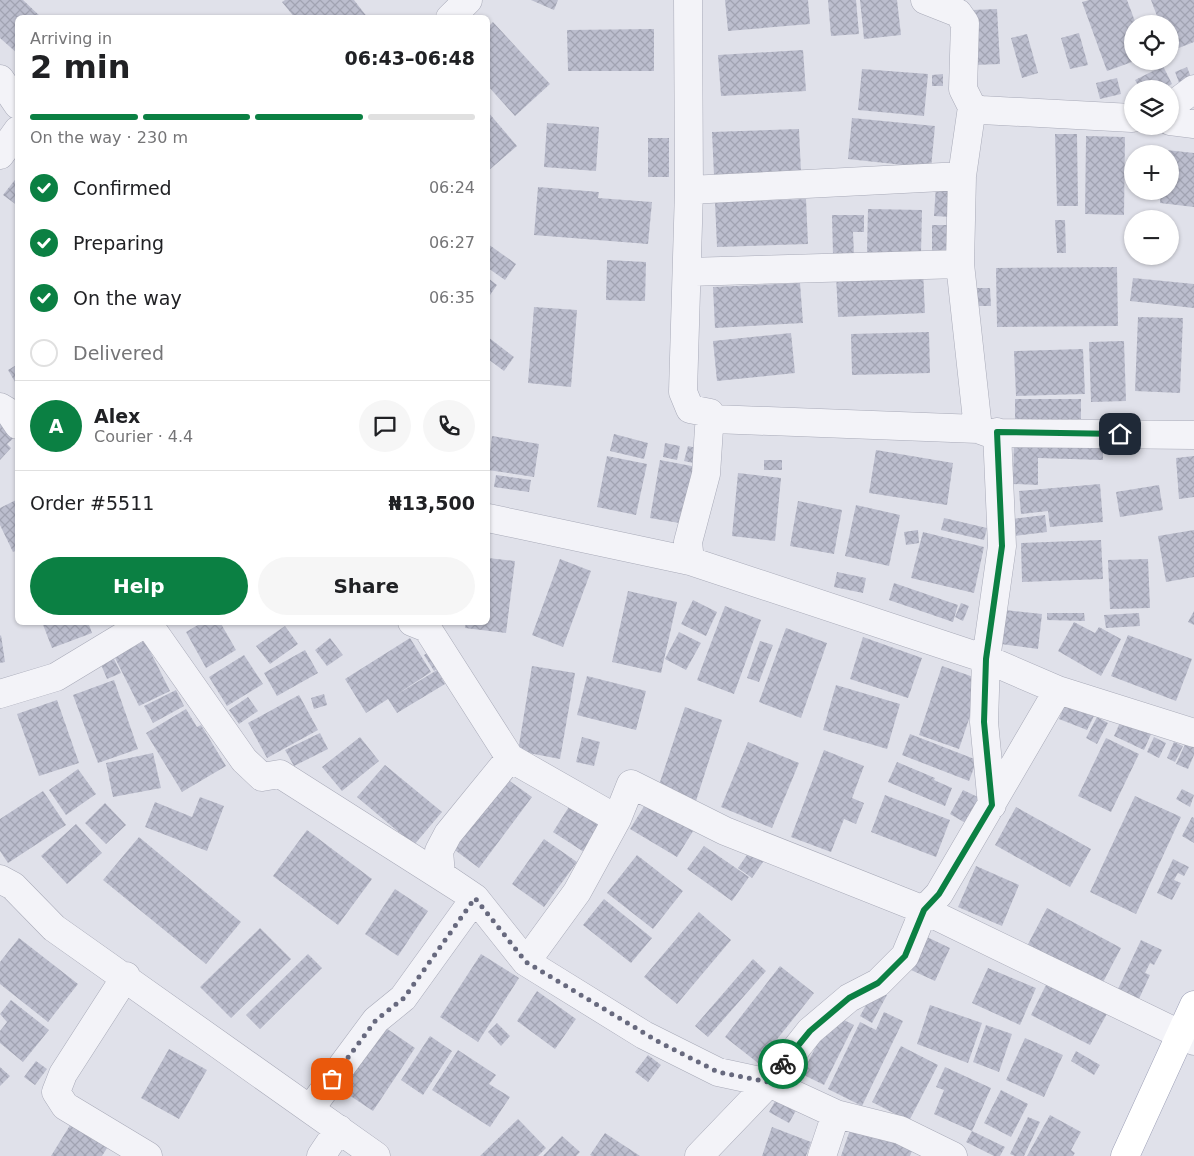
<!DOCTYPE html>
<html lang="en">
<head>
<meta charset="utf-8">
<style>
	:root { --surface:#fff; --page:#f6f6f6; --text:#202124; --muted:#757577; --line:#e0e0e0; --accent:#0b8043 }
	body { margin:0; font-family:"DejaVu Sans",sans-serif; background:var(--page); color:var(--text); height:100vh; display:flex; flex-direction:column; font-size:19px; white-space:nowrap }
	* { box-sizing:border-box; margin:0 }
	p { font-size:16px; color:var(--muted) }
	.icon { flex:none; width:28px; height:28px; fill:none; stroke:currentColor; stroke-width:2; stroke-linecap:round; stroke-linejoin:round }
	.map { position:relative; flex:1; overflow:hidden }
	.drawer { position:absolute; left:15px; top:15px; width:475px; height:610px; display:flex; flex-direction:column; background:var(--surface); border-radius:8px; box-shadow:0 1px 4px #0004 }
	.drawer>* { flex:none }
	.tools { position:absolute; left:1124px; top:15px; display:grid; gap:10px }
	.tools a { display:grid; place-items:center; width:55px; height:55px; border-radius:50%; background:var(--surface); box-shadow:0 1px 4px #0004; font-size:25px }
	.pin { position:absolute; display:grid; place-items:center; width:42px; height:42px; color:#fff; margin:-21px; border-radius:10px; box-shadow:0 2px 8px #0006 }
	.courier { position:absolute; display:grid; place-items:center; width:50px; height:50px; margin:-25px; border:4px solid #0b8043; border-radius:50%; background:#fff; color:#222; box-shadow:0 1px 6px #0007 }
	.summary em { font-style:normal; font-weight:700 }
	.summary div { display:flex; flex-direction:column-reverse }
	.summary { display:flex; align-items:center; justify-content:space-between; height:85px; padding:0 15px }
	h1 { font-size:32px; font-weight:700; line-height:38px }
	.bar { display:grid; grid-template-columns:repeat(4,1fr); gap:8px 5px; align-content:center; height:60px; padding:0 15px }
	.bar i { height:6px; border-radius:4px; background:var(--line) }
	.bar .current { background:var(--accent) }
	.bar p { grid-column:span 4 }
	.line { display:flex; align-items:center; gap:12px; padding:0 15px; border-top:1px solid var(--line) }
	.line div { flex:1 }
	.round { display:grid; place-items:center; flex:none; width:52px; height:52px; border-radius:26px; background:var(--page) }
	ol { padding:0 15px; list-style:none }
	li { display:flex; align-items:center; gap:15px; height:55px }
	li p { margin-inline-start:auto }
	li .icon { padding:5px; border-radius:50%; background:var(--accent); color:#fff; stroke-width:4 }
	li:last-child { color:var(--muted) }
	li i { width:28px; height:28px; border:2px solid var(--line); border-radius:50% }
	.action { display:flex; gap:10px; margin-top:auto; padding:10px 15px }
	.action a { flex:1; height:58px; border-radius:30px; background:var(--accent); color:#fff; font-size:20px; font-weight:700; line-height:58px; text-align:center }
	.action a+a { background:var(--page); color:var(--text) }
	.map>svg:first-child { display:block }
	.building { fill:url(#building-cross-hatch) }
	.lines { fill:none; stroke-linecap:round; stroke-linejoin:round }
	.minor-casing { stroke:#a8aab8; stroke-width:29 }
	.major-casing { stroke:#9da0b7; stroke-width:29 }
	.minor { stroke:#f3f3f8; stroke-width:28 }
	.major { stroke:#fff; stroke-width:28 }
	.done { stroke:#67697e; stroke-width:5; stroke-dasharray:0 9 }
	.route { stroke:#0b8043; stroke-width:6 }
</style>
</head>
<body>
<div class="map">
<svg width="1194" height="1156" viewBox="0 0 1194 1156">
	<defs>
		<pattern id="building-cross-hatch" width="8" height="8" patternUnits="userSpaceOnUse" patternTransform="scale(1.25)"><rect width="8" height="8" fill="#bcbece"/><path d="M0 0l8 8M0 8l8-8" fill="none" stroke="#a1a3b2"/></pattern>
	</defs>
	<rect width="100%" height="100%" fill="#e0e1ea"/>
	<!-- building -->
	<path class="building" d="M0 0H23L42 18H18V54L0 38Z
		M285 0H354L368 18H295L282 2Z
		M531 0H558L554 10Z
		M725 0H808L810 24 728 31Z
		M828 0H856L859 34 831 36Z
		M860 0H897L901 35 864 39Z
		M1089 0H1127L1136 24H1132V62L1107 71 1082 2Z
		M1151 0H1194V42L1171 51 1170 24H1160Z
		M997 9 1000 64 975 65 972 10Z
		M493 22 550 84 515 116 488 86V27Z
		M654 29V71H568L567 30Z
		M1079 33 1088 65 1070 69 1061 38Z
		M1027 34 1038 73 1022 78 1011 38Z
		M803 50 806 91 721 96 718 55Z
		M1163 66 1172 84 1163 89H1140L1135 80Z
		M1187 67 1192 80 1180 85 1175 72Z
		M862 69 928 74 924 116 858 110Z
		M943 74V86H932V75Z
		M1117 78 1121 94 1100 99 1096 83Z
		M488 112 517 146 488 171Z
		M852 118 935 126 931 168 848 159Z
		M547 123 599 127 596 171 544 167Z
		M799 129 801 172 714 175 712 132Z
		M1055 134H1077L1078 206H1057Z
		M1086 136 1125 137 1124 215 1085 214Z
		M648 138H669V177H648Z
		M1166 150 1194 153V207L1160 203 1161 191H1170V154H1165Z
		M18 176V206L3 195Z
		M936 185 953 186 951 217 934 216Z
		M538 187 599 192 598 198 652 202 648 244 534 235Z
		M806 199 808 244 717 247 715 202Z
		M868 209 922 210 921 253 867 252Z
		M832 215H864V232H853L854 255H833Z
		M1055 220H1065L1066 253H1057Z
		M932 225H951V257H932Z
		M488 244 516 264 505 280 488 268Z
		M607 260 646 262 645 301 606 300Z
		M1117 267 1118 326 997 327 996 268Z
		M923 270 925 313 838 317 836 274Z
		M488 278 497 285 488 298Z
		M1133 278 1194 284V308L1130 301Z
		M800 283 803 323 715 328 713 287Z
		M970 288H990L991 306H971Z
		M534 307 577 310 571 387 528 383Z
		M1138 317 1183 318 1180 393 1135 391Z
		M929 332 930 373 852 375 851 334Z
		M791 333 795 373 717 381 713 341Z
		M488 337 514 357 504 371 488 359Z
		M1124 341 1126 401 1091 402 1089 342Z
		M1083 349 1085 394 1016 396 1014 351Z
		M18 364V387L8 370Z
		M1015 399H1081V419H1015Z
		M0 418 17 435 7 444 11 448 0 460Z
		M614 434 648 443 644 459 610 451Z
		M492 436 539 444 534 477 488 470Z
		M1014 436 1103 438V460L1038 458V485L1013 484Z
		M665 443 680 446 677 460 663 457Z
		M688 446 706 450 702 465 684 461Z
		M876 450 953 463 947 505 869 493Z
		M607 456 647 464 636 515 597 507Z
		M1194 456V497L1179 499 1176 458Z
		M660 460 702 468 691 525 650 518Z
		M764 460H782V470H764Z
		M738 473 781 478 775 541 732 536Z
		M496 475 531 480 529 492 494 487Z
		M1100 484 1103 522 1050 527 1048 511 1021 514 1019 491Z
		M1159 485 1163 510 1120 517 1116 492Z
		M18 499V550L13 552 0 525V508Z
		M798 501 842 510 834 554 790 546Z
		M856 505 900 515 889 566 845 556Z
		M1045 515 1047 532 1014 536 1012 519Z
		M944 518 987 528 984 540 941 530Z
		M918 530 919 543 906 545 904 532Z
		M1194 530V577L1166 582 1158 536Z
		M923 532 984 547 974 593 911 578Z
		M1101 540 1103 579 1022 582 1021 543Z
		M488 558 515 561 506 633 465 628 466 622H488Z
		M560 559 591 571 563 647 532 635Z
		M1148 559 1150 608 1110 609 1108 560Z
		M837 572 866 578 863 593 834 587Z
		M894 583 958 605 953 622 889 600Z
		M628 591 677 602 661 673 612 662Z
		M693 600 717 612 706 636 681 624Z
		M961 603 969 606 963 621 955 617Z
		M725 606 761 620 734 694 697 680Z
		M1005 610 1042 614 1038 649 1001 644Z
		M1194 611V625L1188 622Z
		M1047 613H1084L1085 621 1047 620Z
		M1139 613 1140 626 1106 628 1104 615Z
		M42 622H88L92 633 52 648Z
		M203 622H220L236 650 206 668 186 632Z
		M1074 622 1095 633 1099 627 1121 639 1101 676 1058 651Z
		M285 626 298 644 270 664 256 646Z
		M786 628 827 643 801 718 759 702Z
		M679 632 701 643 686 670 665 659Z
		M1 635 5 662 0 663V636Z
		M1128 635 1192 659 1176 701 1111 676Z
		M863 637 922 658 908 698 850 679Z
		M330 638 343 655 327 666 315 650Z
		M410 638 431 672 396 695 437 670 445 684 397 713 388 699 366 713 345 679Z
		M145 641 170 691 139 706 114 656Z
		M760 641 773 645 759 682 747 678Z
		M436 648 446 663 434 671 424 655Z
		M305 650 318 673 277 696 264 673Z
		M244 655 263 684 227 706 209 677Z
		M113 657 121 673 107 679 100 662Z
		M532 666 575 673 560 759 518 751Z
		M942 666 982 680 959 749 919 735Z
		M587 676 646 691 636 730 577 715Z
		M114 680 138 749 98 763 73 695Z
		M836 685 900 704 887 749 823 730Z
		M176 690 184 706 153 723 144 706Z
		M324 694 327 705 314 709 311 698Z
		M299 695 318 730 267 758 248 723Z
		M248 697 258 711 239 724 229 710Z
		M57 700 79 763 39 776 17 714Z
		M1065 704 1094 716 1087 730 1059 719Z
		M685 707 722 720 696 801 658 788Z
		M186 709 197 727 201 725 226 766 182 792 146 733Z
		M1097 717 1108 723 1097 744 1086 738Z
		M1122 718 1152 732 1144 750 1114 736Z
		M320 733 328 749 294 766 285 750Z
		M910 734 977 760 969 781 902 755Z
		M360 737 379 761 342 791 322 767Z
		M582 737 600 742 594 766 576 762Z
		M1154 737 1166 743 1159 758 1147 752Z
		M1106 738 1139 754 1111 812 1078 796Z
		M1187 740 1194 743V755L1188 769 1176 764Z
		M748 742 799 763 772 828 721 807Z
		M1174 742 1183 746 1175 762 1167 758Z
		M824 750 864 766 852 798 864 803 856 824 844 819 831 852 791 837Z
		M153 753 161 788 113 797 106 763Z
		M897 762 935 778 934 780 952 788 945 806 888 782Z
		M385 765 442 812 414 845 357 797Z
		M78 769 96 794 66 815 49 790Z
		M500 774 532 797 479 868 448 845Z
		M1182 789 1194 795 1190 807 1176 799Z
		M963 790 982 799 969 825 950 814Z
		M43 791 66 825 8 863 0 851V819Z
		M885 795 950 820 936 857 871 832Z
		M1135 796 1181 817 1136 914 1090 892Z
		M200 797 224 806 207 851 145 827 155 802 192 817Z
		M648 800 695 828 677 857 630 829Z
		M572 802 603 822 584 852 553 832Z
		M105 803 126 825 106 844 85 823Z
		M1016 807 1091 849 1070 887 995 845Z
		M1192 817 1194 818V843L1182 836Z
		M76 824 102 853 67 884 41 856Z
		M307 830 372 879 338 925 273 876Z
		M139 837 241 922 206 964 103 880Z
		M544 839 577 862 544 907 512 884Z
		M704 846 749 877 732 901 687 869Z
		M751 849 765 859 752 878 738 868Z
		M637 855 683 891 653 929 607 893Z
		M1173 859 1189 867 1184 876 1178 873 1174 880 1181 883 1172 900 1157 893Z
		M976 866 1019 885 1002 926 958 907Z
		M395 889 428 911 398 956 365 934Z
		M604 899 652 938 631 963 583 925Z
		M1047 908 1121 948 1100 988 1026 948Z
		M699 912 731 940 677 1004 644 977Z
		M260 928 291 959 231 1018 200 987Z
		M927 937 950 948 935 981 911 970Z
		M19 938 78 984 48 1022 0 984V962Z
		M1141 940 1162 950 1154 965 1150 963 1145 973 1150 975 1138 1001 1117 991Z
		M308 954 322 968 260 1029 246 1015Z
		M481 954 519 978 478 1042 440 1017Z
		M753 959 766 971 708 1037 695 1026Z
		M780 966 814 993 758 1063 725 1037Z
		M988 968 1036 988 1020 1025 972 1003Z
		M1049 979 1109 1010 1090 1045 1031 1015Z
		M875 989 887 995 872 1023 860 1016Z
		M537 991 576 1019 555 1049 517 1021Z
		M11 1000 49 1030 23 1062 0 1043V1031L7 1022 0 1014Z
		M930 1005 982 1023 968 1063 917 1044Z
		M884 1012 903 1021 862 1106 828 1089 860 1022 876 1030Z
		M832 1014 854 1025 824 1085 802 1074Z
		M497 1023 510 1036 501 1046 488 1032Z
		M986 1025 1012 1034 999 1072 973 1062Z
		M383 1026 415 1048 373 1111 340 1089Z
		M430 1036 452 1051 423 1095 401 1080Z
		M1025 1038 1063 1055 1044 1097 1006 1080Z
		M901 1046 938 1065 909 1121 872 1102Z
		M169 1049 207 1070 179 1119 141 1098Z
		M458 1050 496 1075 489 1084 510 1097 490 1127 432 1090Z
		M1076 1051 1100 1065 1094 1075 1071 1061Z
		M648 1055 661 1065 648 1082 635 1072Z
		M36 1061 47 1069 35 1085 24 1077Z
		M0 1067 10 1076 0 1086Z
		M945 1067 991 1088 972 1131 1005 1147 1000 1156H994L966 1142 972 1131 934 1114 944 1090 936 1087Z
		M1001 1090 1028 1104 1011 1137 984 1123Z
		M778 1096 798 1107 789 1123 769 1112Z
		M1050 1115 1081 1132 1071 1150 1075 1153 1073 1156H1027Z
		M1028 1117 1040 1122 1024 1156H1015L1010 1154Z
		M518 1119 546 1148 538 1156H480Z
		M72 1122 109 1145 102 1156H51Z
		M772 1127 811 1142 806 1156H762Z
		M851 1127 913 1148 910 1156H841Z
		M605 1133 640 1156H592L590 1155Z
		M562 1136 580 1152 576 1156H543Z"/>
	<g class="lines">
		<!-- minor casing -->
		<g class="minor-casing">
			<path id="minor" d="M688 0 689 190 683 392 690 409 710 413 714 419 978 429 989 433 1194 435
				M925 0 958 13 965 23 963 89 972 107 962 176 960 264 978 429
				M450 18 468 0
				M0 79 18 105
				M972 107 981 110 1132 118
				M1170 107 1194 89
				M1170 121 1194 124
				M0 155 18 130
				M689 190 962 176
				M687 272 960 264
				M0 407 10 413 18 425
				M488 518 690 561 986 659 1058 690 1194 733
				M690 561 688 542 706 474 710 413
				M147 622 244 760 262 777 280 774 475 898 526 962 644 1035 718 1072 769 1083 836 1114 900 1130 953 1156
				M412 622 427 628 510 758 617 819
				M0 694 56 677 147 622
				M992 805 984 722 986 659 1002 546 997 432
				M0 879 13 886 54 928 376 1156
				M526 962 577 892 617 819 631 784 725 831 924 910 1194 1041
				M126 976 63 1074 56 1092 65 1106 148 1156
				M310 1109 376 1020 403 998 475 898 441 875 439 851 448 834 510 758
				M321 1156 339 1129
				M699 1156 769 1083 810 1031 849 998 878 983 905 956 924 910 939 894 1058 690
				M822 1156 836 1114"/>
		</g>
		<!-- major casing -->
		<g class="major-casing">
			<path id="major" d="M1125 1156 1194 1005"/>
		</g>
		<!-- minor -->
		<use href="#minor" class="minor"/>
		<!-- major -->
		<use href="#major" class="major"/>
	</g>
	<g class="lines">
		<!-- done -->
		<path class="done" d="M332 1079 376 1020 404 998 475 898 526 962 659 1042 718 1072 768 1082 783 1064"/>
		<!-- route -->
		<path class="route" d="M783 1064 810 1031 849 998 878 983 905 956 924 910 939 894 992 805 984 722 986 659 1002 546 997 432 1120 434"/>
	</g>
</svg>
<div class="tools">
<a><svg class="icon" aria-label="locate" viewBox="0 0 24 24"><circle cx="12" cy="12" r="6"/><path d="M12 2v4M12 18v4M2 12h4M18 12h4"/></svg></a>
<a><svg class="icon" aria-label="layers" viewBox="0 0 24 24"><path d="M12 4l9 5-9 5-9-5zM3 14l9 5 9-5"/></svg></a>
<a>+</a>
<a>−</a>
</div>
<div class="pin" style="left:332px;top:1079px;background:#ea580c"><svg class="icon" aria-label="bag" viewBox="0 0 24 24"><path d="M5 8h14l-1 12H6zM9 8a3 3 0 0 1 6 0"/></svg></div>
<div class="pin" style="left:1120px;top:434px;background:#1f2937"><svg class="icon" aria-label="home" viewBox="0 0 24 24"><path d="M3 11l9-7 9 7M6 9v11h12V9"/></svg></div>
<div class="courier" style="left:783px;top:1064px"><svg class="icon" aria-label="bike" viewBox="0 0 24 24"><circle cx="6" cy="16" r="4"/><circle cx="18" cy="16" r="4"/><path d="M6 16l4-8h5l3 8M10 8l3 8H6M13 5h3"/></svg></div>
<section class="drawer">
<div class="summary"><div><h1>2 min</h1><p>Arriving in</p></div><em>06:43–06:48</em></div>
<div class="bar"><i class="current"></i><i class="current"></i><i class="current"></i><i></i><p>On the way · 230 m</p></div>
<ol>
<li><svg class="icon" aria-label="check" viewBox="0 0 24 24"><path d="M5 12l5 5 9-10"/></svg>Confirmed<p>06:24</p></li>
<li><svg class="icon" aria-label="check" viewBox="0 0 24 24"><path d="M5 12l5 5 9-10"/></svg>Preparing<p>06:27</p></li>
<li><svg class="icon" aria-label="check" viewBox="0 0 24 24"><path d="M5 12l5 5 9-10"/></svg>On the way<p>06:35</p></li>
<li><i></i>Delivered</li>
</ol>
<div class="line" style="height:90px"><b class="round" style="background:var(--accent);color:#fff">A</b><div><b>Alex</b><p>Courier · 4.4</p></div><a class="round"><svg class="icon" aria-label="chat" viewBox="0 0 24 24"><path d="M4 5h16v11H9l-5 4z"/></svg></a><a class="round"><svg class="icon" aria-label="phone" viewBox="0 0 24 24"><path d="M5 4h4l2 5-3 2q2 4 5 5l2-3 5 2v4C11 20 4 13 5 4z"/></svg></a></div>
<div class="line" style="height:65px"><div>Order #5511</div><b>₦13,500</b></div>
<div class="action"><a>Help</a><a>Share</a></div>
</section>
</div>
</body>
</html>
